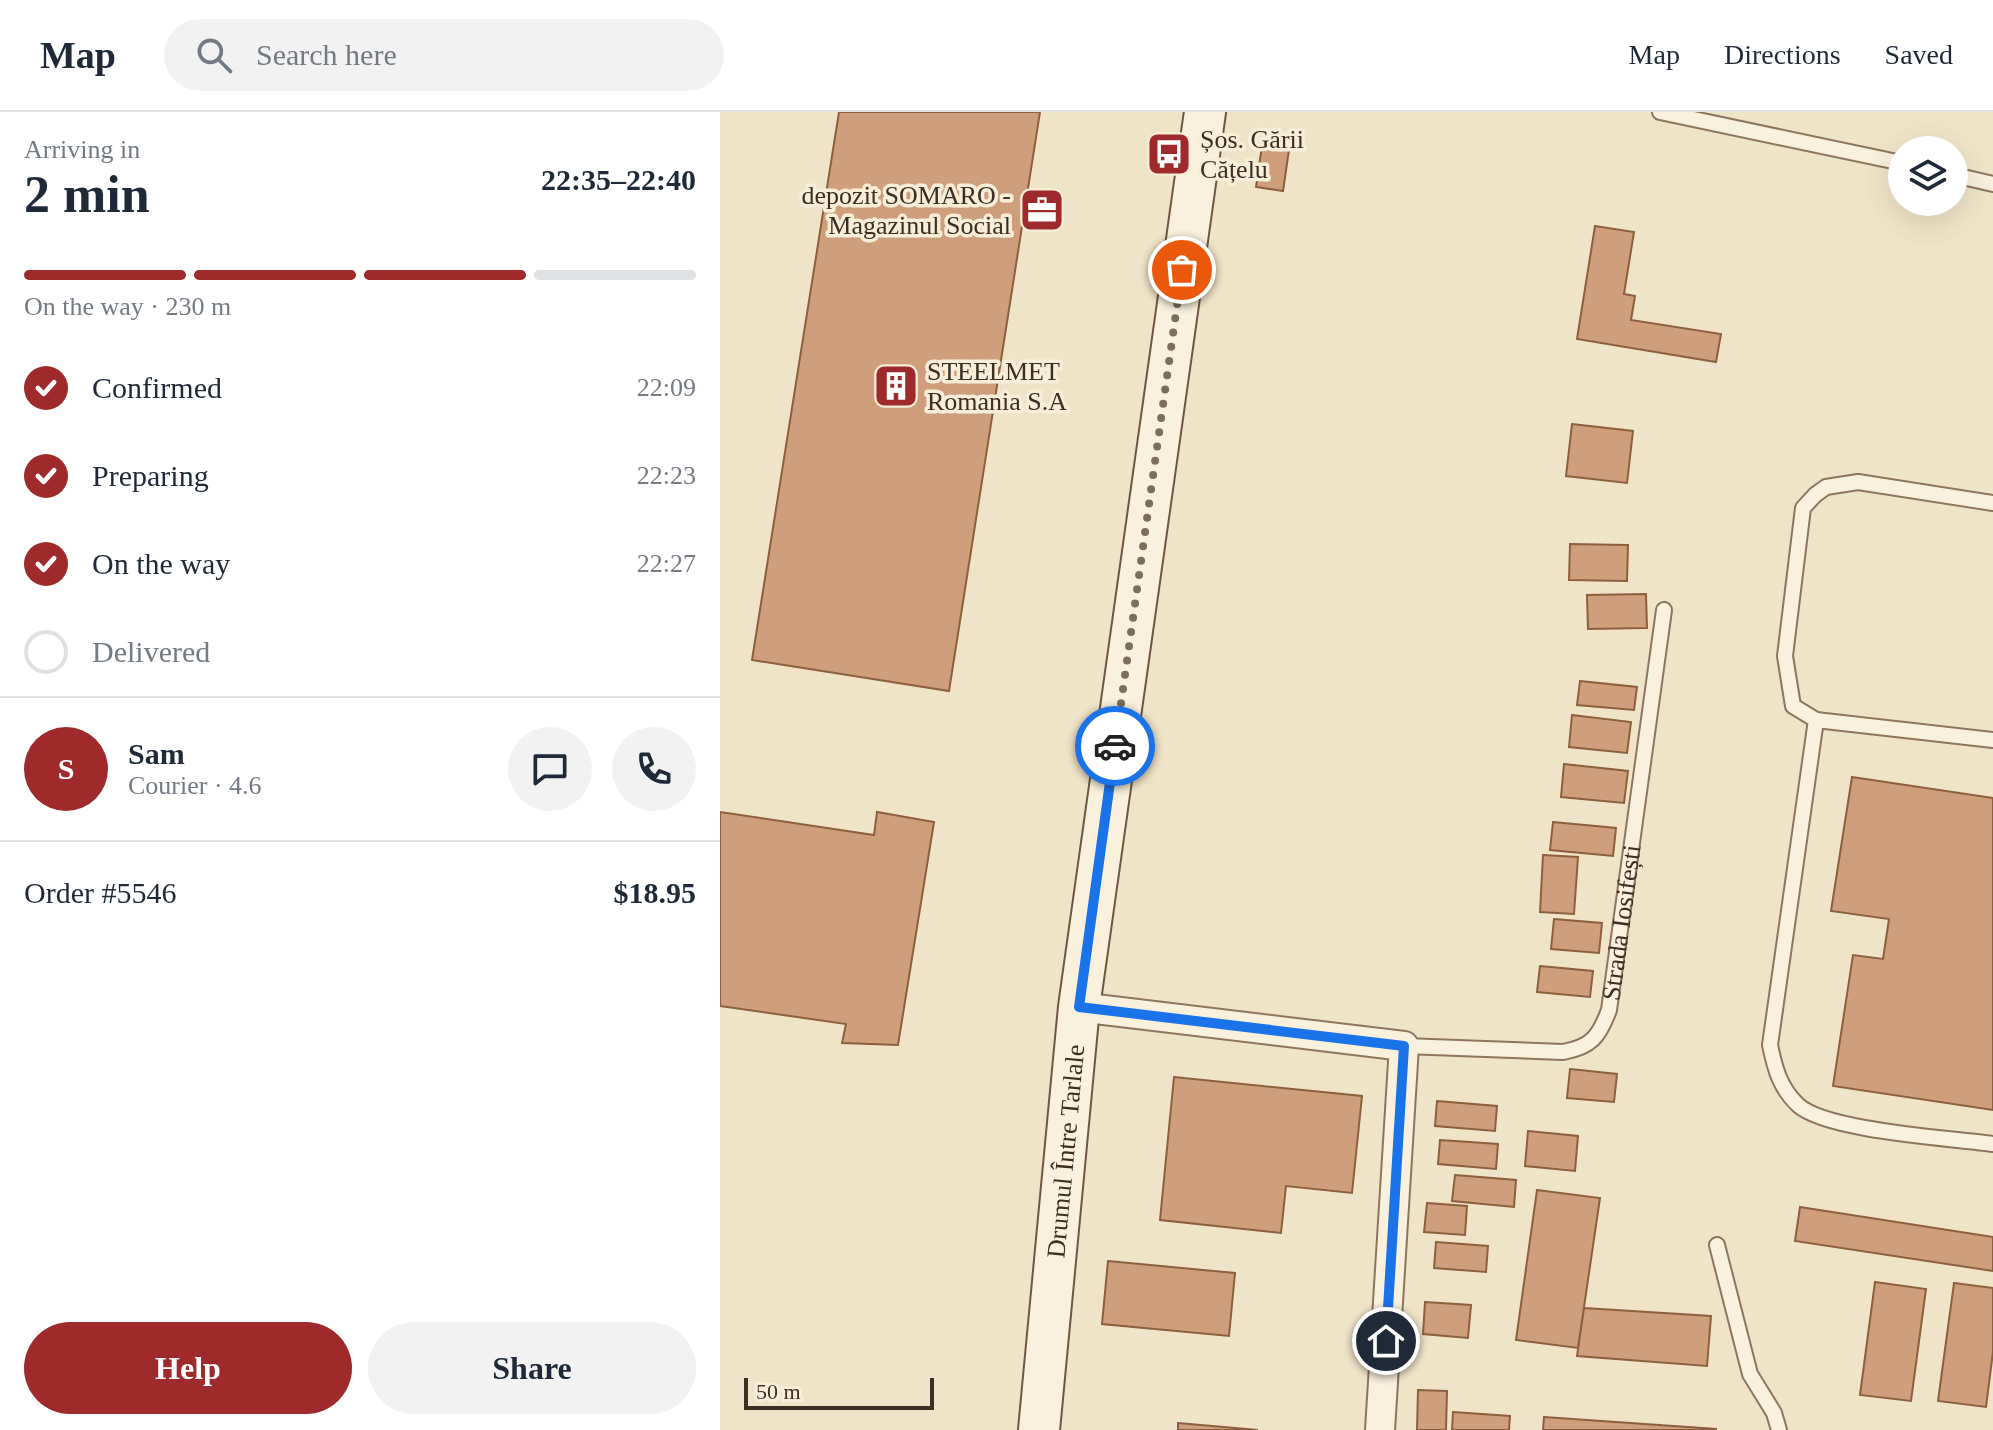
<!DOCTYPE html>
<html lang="en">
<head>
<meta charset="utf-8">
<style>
	:root { --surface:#fff; --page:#f2f2f3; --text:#1f2937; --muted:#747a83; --line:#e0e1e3; --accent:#9e2a2b }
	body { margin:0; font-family:"Times New Roman",serif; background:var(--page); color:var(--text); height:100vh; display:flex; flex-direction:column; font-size:30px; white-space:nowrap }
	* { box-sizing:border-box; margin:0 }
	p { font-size:26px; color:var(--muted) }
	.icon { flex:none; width:44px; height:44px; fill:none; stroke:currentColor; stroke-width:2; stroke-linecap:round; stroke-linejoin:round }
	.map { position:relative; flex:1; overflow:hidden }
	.panel { display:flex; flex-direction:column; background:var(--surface); width:720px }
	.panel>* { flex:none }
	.controls { position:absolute; left:1168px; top:24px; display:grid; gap:16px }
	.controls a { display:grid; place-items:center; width:80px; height:80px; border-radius:50%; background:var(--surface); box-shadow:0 8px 32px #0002; font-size:40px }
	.scale { position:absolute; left:24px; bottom:20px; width:190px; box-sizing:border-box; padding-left:8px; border:4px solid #3d2e20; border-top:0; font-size:22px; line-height:28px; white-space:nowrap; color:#3d2e20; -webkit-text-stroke:6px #f7eed8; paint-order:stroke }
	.pin { position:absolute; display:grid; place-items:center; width:68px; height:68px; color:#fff; margin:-34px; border:4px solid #fff; border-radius:50%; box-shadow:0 2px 8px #0007 }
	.courier { position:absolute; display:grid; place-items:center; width:80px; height:80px; margin:-40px; border:6px solid #1a73e8; border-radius:50%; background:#fff; color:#222; box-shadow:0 2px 10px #0007 }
	.headline em { font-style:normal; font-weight:700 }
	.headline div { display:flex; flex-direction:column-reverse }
	.headline { display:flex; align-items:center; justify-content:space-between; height:136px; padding:0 24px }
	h1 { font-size:52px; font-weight:700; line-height:60px }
	.bar { display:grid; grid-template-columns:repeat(4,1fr); gap:12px 8px; align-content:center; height:96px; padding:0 24px }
	.bar i { height:10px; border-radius:6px; background:var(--line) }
	.bar .active { background:var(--accent) }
	.bar p { grid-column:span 4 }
	.line { display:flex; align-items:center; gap:20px; padding:0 24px; border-top:2px solid var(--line) }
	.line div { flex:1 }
	.round { display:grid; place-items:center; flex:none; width:84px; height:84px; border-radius:42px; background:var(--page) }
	ol { padding:0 24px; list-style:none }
	li { display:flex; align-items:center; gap:24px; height:88px }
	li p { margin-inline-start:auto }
	li .icon { padding:8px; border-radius:50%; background:var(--accent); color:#fff; stroke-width:4 }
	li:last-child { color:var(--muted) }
	li i { width:44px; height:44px; border:4px solid var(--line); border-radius:50% }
	.button { display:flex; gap:16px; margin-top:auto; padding:16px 24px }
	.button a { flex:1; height:92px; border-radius:48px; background:var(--accent); color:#fff; font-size:32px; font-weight:700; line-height:92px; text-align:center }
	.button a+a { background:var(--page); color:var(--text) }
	header { display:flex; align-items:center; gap:48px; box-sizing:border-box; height:112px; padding:0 40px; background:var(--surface); border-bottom:2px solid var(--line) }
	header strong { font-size:38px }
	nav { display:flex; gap:44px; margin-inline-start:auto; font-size:28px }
	.search { width:560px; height:72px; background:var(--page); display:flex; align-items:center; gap:20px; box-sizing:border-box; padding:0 28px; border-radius:44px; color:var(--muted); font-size:30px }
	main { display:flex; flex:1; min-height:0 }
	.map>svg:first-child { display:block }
	.building { fill:#cf9f7d; stroke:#8d5f41; stroke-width:2 }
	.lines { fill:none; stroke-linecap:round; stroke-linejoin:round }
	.service-casing { stroke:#8d765c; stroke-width:18 }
	.minor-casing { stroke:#8d765c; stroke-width:32 }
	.secondary-casing { stroke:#6f573f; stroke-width:44 }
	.service { stroke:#faf1dc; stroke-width:14 }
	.minor { stroke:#faf1dc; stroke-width:28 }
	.secondary { stroke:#faf1dc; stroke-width:40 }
	.done { stroke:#7c6e5b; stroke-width:8; stroke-dasharray:0 14.4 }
	.route { stroke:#1a73e8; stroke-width:10 }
	.labels { text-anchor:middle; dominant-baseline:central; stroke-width:7; stroke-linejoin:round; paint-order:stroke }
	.poi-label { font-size:26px; fill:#3d2e20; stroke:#f7eed8; text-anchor:start }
	.street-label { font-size:26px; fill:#3d2e20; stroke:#f7eed8 }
</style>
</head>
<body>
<header>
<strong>Map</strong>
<div class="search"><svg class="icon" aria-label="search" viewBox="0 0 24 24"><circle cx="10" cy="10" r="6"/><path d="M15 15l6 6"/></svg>Search here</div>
<nav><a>Map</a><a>Directions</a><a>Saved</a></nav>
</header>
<main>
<section class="panel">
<div class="headline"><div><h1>2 min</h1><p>Arriving in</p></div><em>22:35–22:40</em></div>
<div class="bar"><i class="active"></i><i class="active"></i><i class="active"></i><i></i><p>On the way · 230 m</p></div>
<ol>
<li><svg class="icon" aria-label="check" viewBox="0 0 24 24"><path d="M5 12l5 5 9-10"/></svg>Confirmed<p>22:09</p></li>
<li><svg class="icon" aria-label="check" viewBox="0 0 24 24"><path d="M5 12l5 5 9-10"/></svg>Preparing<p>22:23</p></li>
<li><svg class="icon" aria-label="check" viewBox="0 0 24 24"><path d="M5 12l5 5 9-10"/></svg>On the way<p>22:27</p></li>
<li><i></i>Delivered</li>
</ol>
<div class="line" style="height:144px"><b class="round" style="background:var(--accent);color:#fff">S</b><div><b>Sam</b><p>Courier · 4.6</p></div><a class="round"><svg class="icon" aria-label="chat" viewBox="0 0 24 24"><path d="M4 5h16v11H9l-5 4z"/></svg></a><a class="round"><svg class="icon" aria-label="phone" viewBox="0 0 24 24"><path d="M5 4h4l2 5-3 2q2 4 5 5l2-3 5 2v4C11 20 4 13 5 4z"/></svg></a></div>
<div class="line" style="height:104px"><div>Order #5546</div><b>$18.95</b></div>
<div class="button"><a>Help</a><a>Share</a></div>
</section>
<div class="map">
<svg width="1273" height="1318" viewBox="0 0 1273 1318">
	<rect width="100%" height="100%" fill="#f0e4c8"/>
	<!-- building -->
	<path class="building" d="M119 0H320L229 579 32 548Z
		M544 20 571 24 563 79 536 75Z
		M875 114 914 120 904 182 915 184 911 208 1001 222 996 250 857 227Z
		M852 312 913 319 907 371 846 364Z
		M850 432 908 433 907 469 849 468Z
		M926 482 927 516 868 517 867 483Z
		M860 569 917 575 914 598 857 593Z
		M852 603 911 610 907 641 849 635Z
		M844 652 908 659 904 691 841 685Z
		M1132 665 1273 686V998L1113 974 1133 843 1163 847 1169 807 1111 799Z
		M0 700 154 723 157 700 214 710 178 933 122 931 126 912 0 894Z
		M833 710 896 716 893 744 830 738Z
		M823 743 858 745 854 802 820 800Z
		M834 807 882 811 879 841 831 837Z
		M820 854 873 859 870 885 817 880Z
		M850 957 897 962 894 990 847 986Z
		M454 965 642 984 632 1081 566 1074 561 1121 440 1108Z
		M717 989 777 994 775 1019 715 1014Z
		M808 1019 858 1024 855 1059 805 1054Z
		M720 1028 778 1032 776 1057 718 1052Z
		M735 1063 796 1068 794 1095 732 1089Z
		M817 1078 880 1086 858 1236 796 1228Z
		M707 1091 747 1094 745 1123 704 1120Z
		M1080 1095 1273 1125V1159L1075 1129Z
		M716 1130 768 1134 766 1160 714 1156Z
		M388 1149 515 1161 509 1224 382 1212Z
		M1155 1170 1206 1177 1191 1289 1140 1283Z
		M1234 1171 1273 1176V1240L1266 1295 1218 1289Z
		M705 1190 751 1193 748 1226 703 1222Z
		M864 1196 991 1204 987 1254 857 1244Z
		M698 1278 727 1279 726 1318H697Z
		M733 1300 790 1304 789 1318H732Z
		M824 1305 996 1317V1318H823Z
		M458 1311 538 1318H458Z"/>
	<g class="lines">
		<!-- service casing -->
		<g class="service-casing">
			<g id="service">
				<path d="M940 0 1182 51"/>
				<path d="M1234 63 1273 72"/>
				<path d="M1096 608 1073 594 1065 544 1083 396 1095 383 1106 375 1138 370 1273 391"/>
				<path d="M1273 628 1096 608 1050 933C1055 957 1060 976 1078 993 1106 1019 1231 1026 1273 1032"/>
				<path id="s1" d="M684 934 843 940C871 935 879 925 889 898L944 498"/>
				<path d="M997 1133 1030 1262 1054 1301 1059 1318"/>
			</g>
		</g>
		<!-- minor casing -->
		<g class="minor-casing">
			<path id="minor" d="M359 895 684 934 660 1318"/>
		</g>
		<!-- secondary casing -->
		<g class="secondary-casing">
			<g id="secondary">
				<path id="s2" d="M319 1318 359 895 485 0"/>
			</g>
		</g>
		<!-- service -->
		<use href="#service" class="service"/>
		<!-- minor -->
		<use href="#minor" class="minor"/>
		<!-- secondary -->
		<use href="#secondary" class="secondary"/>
	</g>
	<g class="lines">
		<!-- done -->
		<path class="done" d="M395 634 462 158"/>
		<!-- route -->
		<path class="route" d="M395 634 359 895 684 934 666 1229"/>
	</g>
	<!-- icons -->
	<defs>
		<g id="bus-square" transform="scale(2.3)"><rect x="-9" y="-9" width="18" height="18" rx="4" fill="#9e2a2b" stroke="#f7eed8"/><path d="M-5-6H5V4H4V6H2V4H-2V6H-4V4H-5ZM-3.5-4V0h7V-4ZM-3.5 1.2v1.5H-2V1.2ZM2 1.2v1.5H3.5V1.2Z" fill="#fff"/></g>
		<g id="office-square" transform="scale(2.3)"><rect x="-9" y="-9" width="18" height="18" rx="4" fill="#9e2a2b" stroke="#f7eed8"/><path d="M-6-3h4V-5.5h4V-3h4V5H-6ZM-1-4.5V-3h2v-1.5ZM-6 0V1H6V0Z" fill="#fff"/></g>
		<g id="building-square" transform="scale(2.3)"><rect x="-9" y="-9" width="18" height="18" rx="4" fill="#9e2a2b" stroke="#f7eed8"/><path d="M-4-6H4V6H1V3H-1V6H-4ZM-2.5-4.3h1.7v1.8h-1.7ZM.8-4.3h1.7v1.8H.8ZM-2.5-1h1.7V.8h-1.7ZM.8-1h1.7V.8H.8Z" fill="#fff"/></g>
	</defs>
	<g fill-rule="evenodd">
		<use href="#bus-square" x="449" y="42"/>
		<use href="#office-square" x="322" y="98"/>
		<use href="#building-square" x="176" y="274"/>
	</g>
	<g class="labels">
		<!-- poi labels -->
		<g class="poi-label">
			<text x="480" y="27">Șos. Gării<tspan x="480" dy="30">Cățelu</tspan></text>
			<text x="291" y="83" text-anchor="end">depozit SOMARO -<tspan x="291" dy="30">Magazinul Social</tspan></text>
			<text x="207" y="259">STEELMET<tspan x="207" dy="30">Romania S.A</tspan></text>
		</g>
		<!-- street labels -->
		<g class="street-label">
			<text stroke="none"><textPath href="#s1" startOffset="314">Strada Iosifești</textPath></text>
			<text stroke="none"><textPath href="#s2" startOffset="280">Drumul Între Tarlale</textPath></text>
		</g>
	</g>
</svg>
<div class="controls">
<a><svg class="icon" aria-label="layers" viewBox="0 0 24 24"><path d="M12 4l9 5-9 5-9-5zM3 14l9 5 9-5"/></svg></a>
</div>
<div class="scale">50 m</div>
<div class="pin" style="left:462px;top:158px;background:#ea580c"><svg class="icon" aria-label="bag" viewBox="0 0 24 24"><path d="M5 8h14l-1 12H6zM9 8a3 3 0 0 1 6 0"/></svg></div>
<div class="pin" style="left:666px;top:1229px;background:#1f2937"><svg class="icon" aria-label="home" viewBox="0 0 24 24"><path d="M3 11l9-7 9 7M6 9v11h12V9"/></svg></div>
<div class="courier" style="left:395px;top:634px"><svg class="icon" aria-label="car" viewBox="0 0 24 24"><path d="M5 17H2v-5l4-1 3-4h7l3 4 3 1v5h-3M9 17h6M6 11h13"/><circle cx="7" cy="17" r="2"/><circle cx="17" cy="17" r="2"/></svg></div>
</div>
</main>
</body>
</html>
